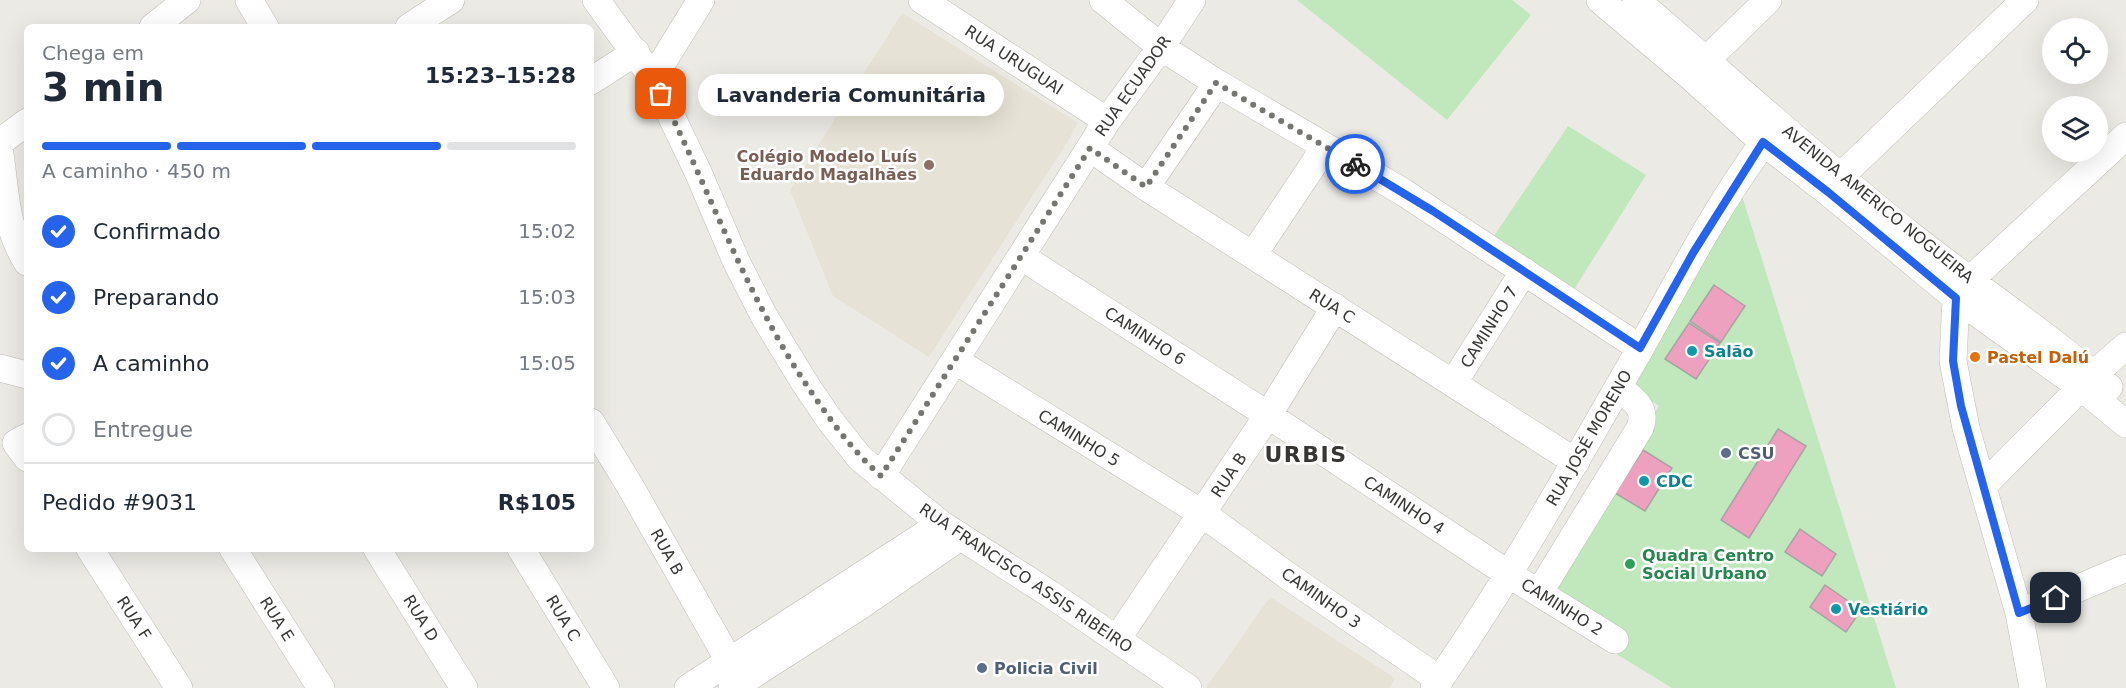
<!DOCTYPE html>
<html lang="pt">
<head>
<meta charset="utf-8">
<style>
	:root { --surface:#fff; --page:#f2f2f3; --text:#1f2937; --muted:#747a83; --line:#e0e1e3; --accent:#2563eb }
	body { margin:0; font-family:"DejaVu Sans",sans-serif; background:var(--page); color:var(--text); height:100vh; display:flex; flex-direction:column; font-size:22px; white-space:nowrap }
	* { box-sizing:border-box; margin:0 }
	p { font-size:20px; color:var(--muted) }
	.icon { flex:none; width:33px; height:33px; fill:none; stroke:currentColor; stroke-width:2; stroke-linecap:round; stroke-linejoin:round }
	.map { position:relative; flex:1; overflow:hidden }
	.drawer { position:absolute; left:24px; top:24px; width:570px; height:528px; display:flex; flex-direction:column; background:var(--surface); border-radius:9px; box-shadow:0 6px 24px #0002 }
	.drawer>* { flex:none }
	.controls { position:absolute; left:2042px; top:18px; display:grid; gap:12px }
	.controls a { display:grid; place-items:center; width:66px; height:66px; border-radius:50%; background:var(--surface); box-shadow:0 6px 24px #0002; font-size:30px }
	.pin { position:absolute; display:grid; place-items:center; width:51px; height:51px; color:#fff; margin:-26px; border-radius:12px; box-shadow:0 3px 9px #0006 }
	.courier { position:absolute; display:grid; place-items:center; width:60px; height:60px; margin:-30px; border:4px solid #2563eb; border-radius:50%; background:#fff; color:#222; box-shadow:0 2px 8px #0007 }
	.bubble { position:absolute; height:42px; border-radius:21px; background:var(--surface); box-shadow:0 6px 24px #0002; font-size:20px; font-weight:700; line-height:42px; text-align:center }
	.overview em { font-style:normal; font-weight:700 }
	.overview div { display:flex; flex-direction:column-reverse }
	.overview { display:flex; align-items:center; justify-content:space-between; height:102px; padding:0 18px }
	h1 { font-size:39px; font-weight:700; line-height:45px }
	.bar { display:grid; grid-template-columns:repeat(4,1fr); gap:9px 6px; align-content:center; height:72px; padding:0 18px }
	.bar i { height:8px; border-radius:4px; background:var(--line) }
	.bar .current { background:var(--accent) }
	.bar p { grid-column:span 4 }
	.line { display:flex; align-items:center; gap:15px; padding:0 18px; border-top:2px solid var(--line) }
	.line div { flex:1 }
	ol { padding:0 18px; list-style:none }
	li { display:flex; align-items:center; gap:18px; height:66px }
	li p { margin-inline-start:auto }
	li .icon { padding:6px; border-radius:50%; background:var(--accent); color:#fff; stroke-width:4 }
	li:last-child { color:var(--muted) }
	li i { width:33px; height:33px; border:3px solid var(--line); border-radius:50% }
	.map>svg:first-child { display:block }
	.built { fill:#e6e2d5 }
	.green { fill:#c1e7bc }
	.building { fill:#eda1bf; stroke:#a8a2a4; stroke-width:1.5 }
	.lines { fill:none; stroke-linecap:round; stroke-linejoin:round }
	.minor-casing { stroke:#bfbdb8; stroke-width:28 }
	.minor { stroke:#fff; stroke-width:27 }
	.done { stroke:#767572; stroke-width:6; stroke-dasharray:0 10.8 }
	.route { stroke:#2563eb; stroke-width:8 }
	.education-dot { fill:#8d6e63; stroke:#fff; stroke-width:2 }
	.culture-dot { fill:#0f9aa8; stroke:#fff; stroke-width:2 }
	.food-dot { fill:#e8710a; stroke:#fff; stroke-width:2 }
	.service-dot { fill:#5c6f8a; stroke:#fff; stroke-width:2 }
	.leisure-dot { fill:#2e9e5b; stroke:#fff; stroke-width:2 }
	.labels { text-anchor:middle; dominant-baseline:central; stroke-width:5; stroke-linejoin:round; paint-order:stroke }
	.street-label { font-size:16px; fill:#373634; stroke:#fff }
	.education-label { font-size:16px; font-weight:bold; fill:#785e54; stroke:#fff; text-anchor:end }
	.culture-label { font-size:16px; font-weight:bold; fill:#0d838f; stroke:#fff; text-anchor:start }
	.food-label { font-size:16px; font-weight:bold; fill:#c56008; stroke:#fff; text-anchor:start }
	.service-label { font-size:16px; font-weight:bold; fill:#4e5e75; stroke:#fff; text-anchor:start }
	.leisure-label { font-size:16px; font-weight:bold; fill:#27864d; stroke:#fff; text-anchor:start }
	.district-label { font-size:22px; font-weight:bold; letter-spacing:1.5px; fill:#373634; stroke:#fff }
</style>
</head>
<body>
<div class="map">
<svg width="2126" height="688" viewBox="0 0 2126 688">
	<rect width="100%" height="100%" fill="#eceae5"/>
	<!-- built -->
	<path class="built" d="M902 13 1078 123 1068 141 929 357 833 296 790 190Z
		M1270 597 1395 678 1389 688H1206Z"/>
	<!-- green -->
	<path class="green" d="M1297 0H1512L1531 15 1447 120Z
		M1568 126 1646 175 1568 299 1488 245Z
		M1739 186 1896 688H1672L1538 606 1659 406 1614 376Z"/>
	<!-- building -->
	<path class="building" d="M1714 285 1745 306 1721 342 1690 321Z
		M1689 323 1720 343 1696 379 1665 359Z
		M1778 429 1806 446 1749 538 1721 520Z
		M1643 450 1672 468 1645 511 1615 493Z
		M1800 529 1836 554 1822 576 1785 552Z
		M1825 585 1861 610 1846 632 1810 607Z"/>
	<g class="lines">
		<!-- minor casing -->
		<g class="minor-casing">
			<path id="minor" d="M249 0 265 27
				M596 0 653 78 698 172 736 261 764 316 804 382 829 419 860 458 941 524 1050 594 1188 688
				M922 0 1107 121
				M1103 0 1161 47 1217 83 1403 192 1640 348
				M1600 0 1690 76 1763 142 1828 192 1956 298 2082 388 2126 424
				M1636 0C1729 79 1818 161 1913 237 1978 288 2046 334 2109 387
				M153 27 187 0
				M409 27 451 0
				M1695 71 1768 0
				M653 78 701 0
				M591 81 636 52
				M0 142 27 122
				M1090 148 1146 187 1576 462
				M0 154C6 194 5 227 27 262
				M1146 187 1217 83
				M1830 189 1840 177 2025 0
				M1253 255 1325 147
				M1022 257 1268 415 1510 575 1615 640
				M956 361 1203 514 1288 576 1440 680
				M0 368 27 375
				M1454 382 1524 271
				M591 422 630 486 741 682
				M27 437 16 443 27 458
				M881 476 1107 121 1161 47 1192 0
				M1983 486 2094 374 2126 346
				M90 549 179 688
				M233 549 321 688
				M377 549 464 688
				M521 549 606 688
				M1539 593 1640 428C1648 407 1632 399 1618 387
				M2019 613 2126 568
				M1117 639 1268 415 1335 307
				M688 688 941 524
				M732 688 857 608 960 537
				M1434 688C1510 579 1574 464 1640 349 1683 273 1723 193 1778 124
				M2033 688 2019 613 1966 428 1953 361 1956 298 1971 279 2126 136"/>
		</g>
		<!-- minor -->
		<use href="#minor" class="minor"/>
	</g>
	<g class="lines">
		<!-- done -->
		<path class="done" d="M661 94C712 196 749 303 814 396 834 425 854 452 881 476L1090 148 1146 187 1216 83 1355 164"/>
		<!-- route -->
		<path class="route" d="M1355 164 1433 211 1640 348 1693 253 1763 142 1828 192 1956 298 1953 361 1961 406 2019 613 2056 598"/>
	</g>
	<!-- markers -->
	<circle class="education-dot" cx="929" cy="165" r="6"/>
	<g class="culture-dot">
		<circle cx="1692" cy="351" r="6"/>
		<circle cx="1644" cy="481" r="6"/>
		<circle cx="1836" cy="609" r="6"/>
	</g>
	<circle class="food-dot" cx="1975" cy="357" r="6"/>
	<g class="service-dot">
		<circle cx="1726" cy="453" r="6"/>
		<circle cx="982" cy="668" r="6"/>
	</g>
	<circle class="leisure-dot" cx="1630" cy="564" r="6"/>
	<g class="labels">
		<!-- street labels -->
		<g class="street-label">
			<text transform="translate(1014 60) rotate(33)">RUA URUGUAI</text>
			<text transform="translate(1133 86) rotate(-55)">RUA ECUADOR</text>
			<text transform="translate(1878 204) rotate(39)">AVENIDA AMERICO NOGUEIRA</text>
			<text transform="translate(1332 306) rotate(32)">RUA C</text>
			<text transform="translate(1489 327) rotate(-58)">CAMINHO 7</text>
			<text transform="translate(1145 336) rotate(33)">CAMINHO 6</text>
			<text transform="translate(1079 438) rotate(32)">CAMINHO 5</text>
			<text transform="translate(1589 438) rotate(-60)">RUA JOSÉ MORENO</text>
			<text transform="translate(1229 475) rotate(-56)">RUA B</text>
			<text transform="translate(1404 505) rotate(33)">CAMINHO 4</text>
			<text transform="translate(667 552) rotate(61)">RUA B</text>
			<text transform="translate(1026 578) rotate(34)">RUA FRANCISCO ASSIS RIBEIRO</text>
			<text transform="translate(1321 598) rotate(35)">CAMINHO 3</text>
			<text transform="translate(1562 607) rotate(32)">CAMINHO 2</text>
			<text transform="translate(134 618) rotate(57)">RUA F</text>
			<text transform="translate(421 618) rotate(58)">RUA D</text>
			<text transform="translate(563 618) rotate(59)">RUA C</text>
			<text transform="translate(277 619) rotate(58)">RUA E</text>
		</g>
		<!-- education labels -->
		<g class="education-label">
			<text x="917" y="156">Colégio Modelo Luís<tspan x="917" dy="18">Eduardo Magalhães</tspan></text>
		</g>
		<!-- culture labels -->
		<g class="culture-label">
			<text x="1704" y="351">Salão</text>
			<text x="1656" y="481">CDC</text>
			<text x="1848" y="609">Vestiário</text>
		</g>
		<!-- food labels -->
		<g class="food-label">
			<text x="1987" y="357">Pastel Dalú</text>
		</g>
		<!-- service labels -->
		<g class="service-label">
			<text x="1738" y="453">CSU</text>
			<text x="994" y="668">Policia Civil</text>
		</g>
		<!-- leisure labels -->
		<g class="leisure-label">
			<text x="1642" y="555">Quadra Centro<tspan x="1642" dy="18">Social Urbano</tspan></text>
		</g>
		<!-- district labels -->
		<g class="district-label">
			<text x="1306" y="454">URBIS</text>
		</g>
	</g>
</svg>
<div class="controls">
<a><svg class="icon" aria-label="locate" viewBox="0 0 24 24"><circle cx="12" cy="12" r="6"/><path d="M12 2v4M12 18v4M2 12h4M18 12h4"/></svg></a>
<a><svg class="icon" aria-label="layers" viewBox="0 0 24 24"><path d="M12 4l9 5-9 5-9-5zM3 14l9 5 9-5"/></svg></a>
</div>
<div class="pin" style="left:661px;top:94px;background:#ea580c"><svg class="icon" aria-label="bag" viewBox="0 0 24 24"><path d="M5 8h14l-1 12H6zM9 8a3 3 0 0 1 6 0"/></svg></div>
<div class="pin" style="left:2056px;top:598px;background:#1f2937"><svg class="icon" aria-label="home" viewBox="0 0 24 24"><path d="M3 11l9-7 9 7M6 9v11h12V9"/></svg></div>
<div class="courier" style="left:1355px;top:164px"><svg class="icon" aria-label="bike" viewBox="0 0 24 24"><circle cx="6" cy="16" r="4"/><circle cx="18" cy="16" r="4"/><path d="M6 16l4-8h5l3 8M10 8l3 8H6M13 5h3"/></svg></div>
<div class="bubble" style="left:698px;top:74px;width:306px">Lavanderia Comunitária</div>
<section class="drawer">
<div class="overview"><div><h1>3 min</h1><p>Chega em</p></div><em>15:23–15:28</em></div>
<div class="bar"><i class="current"></i><i class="current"></i><i class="current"></i><i></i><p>A caminho · 450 m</p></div>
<ol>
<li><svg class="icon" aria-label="check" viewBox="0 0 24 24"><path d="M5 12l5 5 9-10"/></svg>Confirmado<p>15:02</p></li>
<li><svg class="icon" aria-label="check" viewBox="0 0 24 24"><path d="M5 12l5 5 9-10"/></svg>Preparando<p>15:03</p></li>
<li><svg class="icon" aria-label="check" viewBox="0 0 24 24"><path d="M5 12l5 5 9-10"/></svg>A caminho<p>15:05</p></li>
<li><i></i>Entregue</li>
</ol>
<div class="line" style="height:78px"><div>Pedido #9031</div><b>R$105</b></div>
</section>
</div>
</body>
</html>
